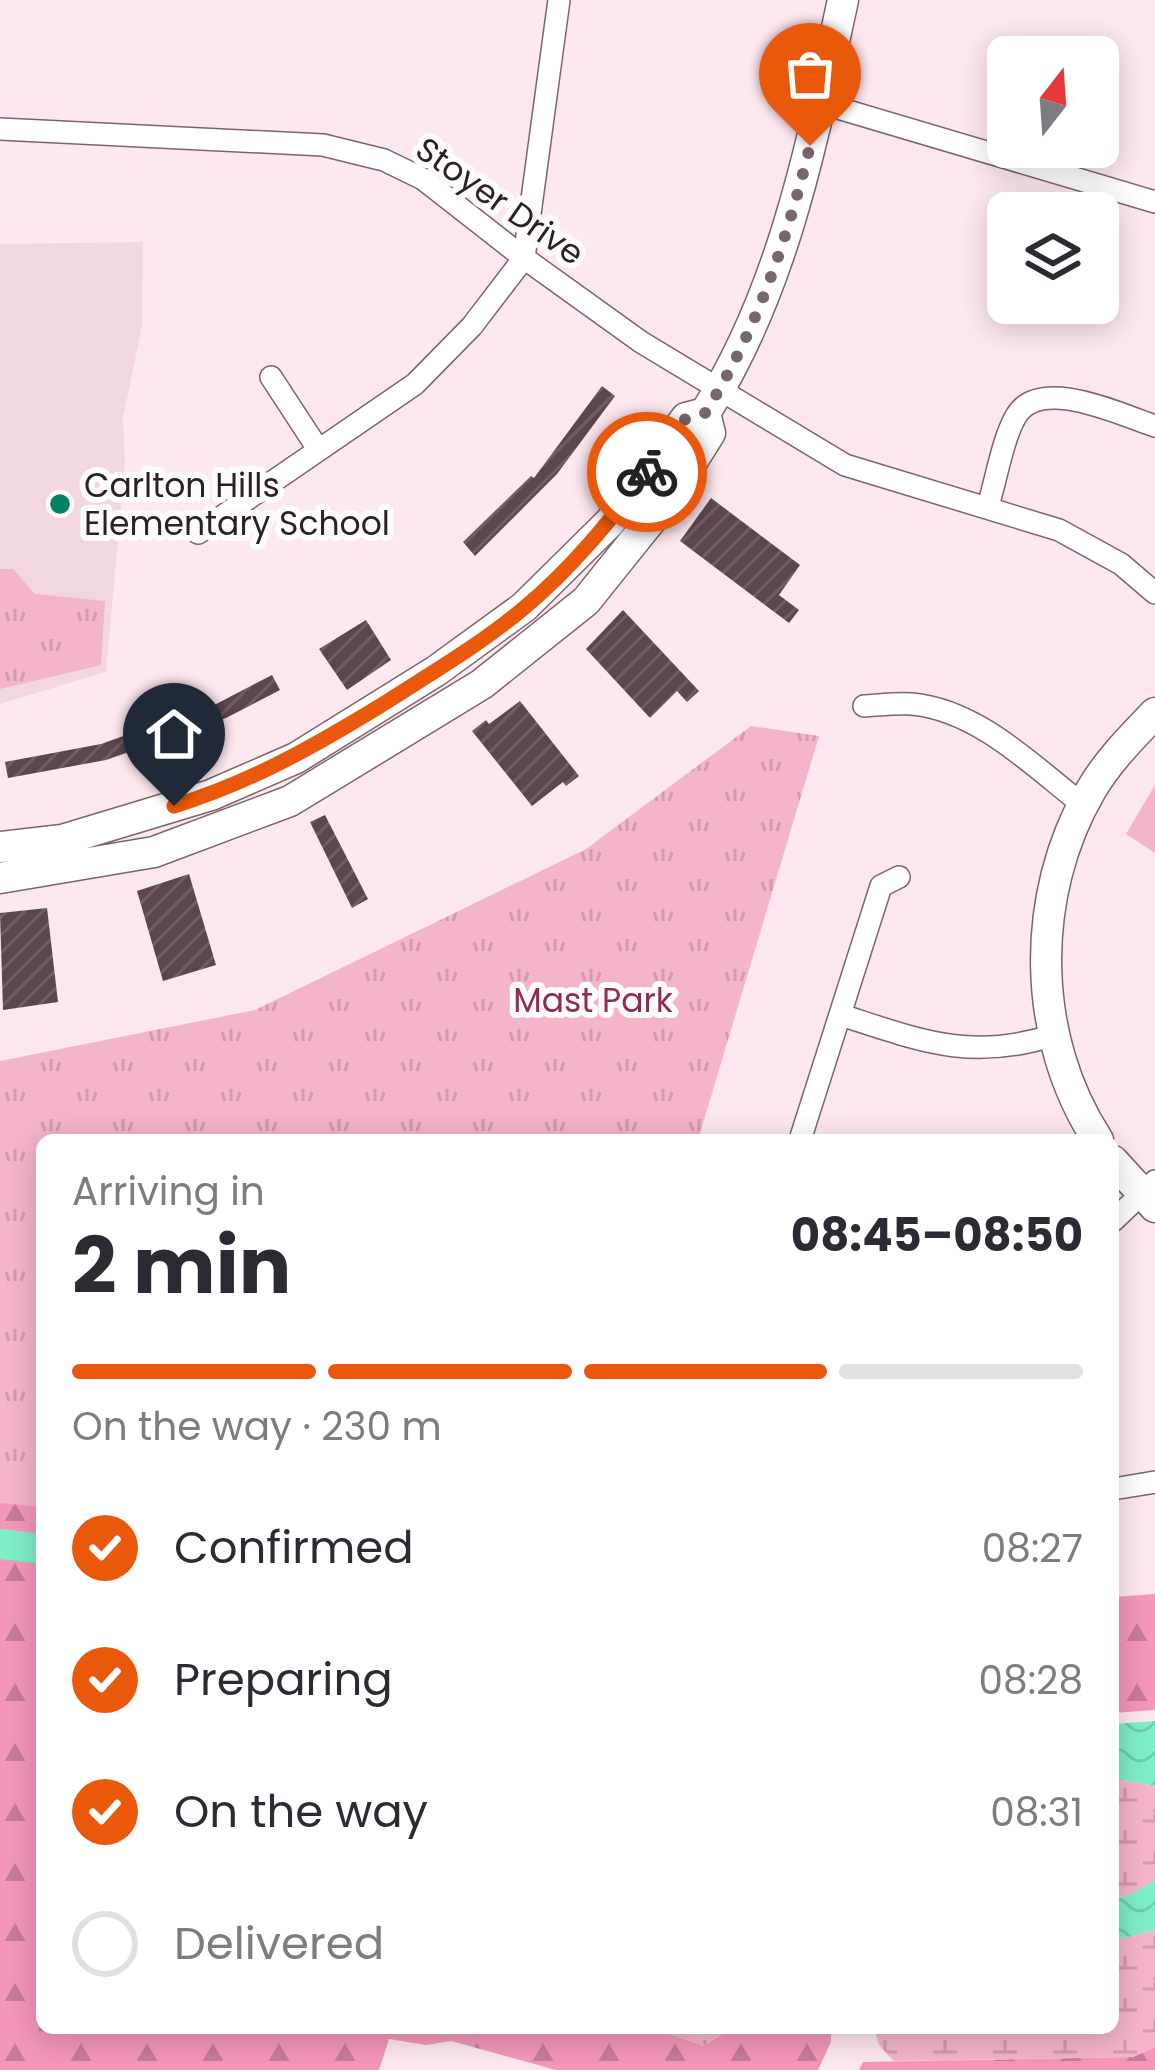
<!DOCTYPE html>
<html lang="en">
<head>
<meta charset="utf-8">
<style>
	:root { --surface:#fff; --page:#f2f2f3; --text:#2b2b33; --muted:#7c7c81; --line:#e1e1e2; --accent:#ea580c }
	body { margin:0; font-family:Poppins,sans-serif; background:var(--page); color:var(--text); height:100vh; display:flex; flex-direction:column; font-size:45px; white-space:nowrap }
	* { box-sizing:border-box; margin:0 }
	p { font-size:39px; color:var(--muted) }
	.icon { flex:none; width:66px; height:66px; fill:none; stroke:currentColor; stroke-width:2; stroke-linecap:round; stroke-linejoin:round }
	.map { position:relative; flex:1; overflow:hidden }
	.details { position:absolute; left:36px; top:1134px; width:1083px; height:900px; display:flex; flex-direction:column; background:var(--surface); border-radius:18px; box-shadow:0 6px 30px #0003 }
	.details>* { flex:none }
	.needle { width:78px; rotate:17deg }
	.tools { position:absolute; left:987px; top:36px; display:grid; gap:24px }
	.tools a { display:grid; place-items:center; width:132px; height:132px; border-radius:18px; background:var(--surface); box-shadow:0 6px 30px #0003; font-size:60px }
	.pin { position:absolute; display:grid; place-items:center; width:102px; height:102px; color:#fff; margin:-123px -51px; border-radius:50% 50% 50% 0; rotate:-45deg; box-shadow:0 0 12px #0007 }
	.pin .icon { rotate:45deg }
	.courier { position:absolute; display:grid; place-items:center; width:120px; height:120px; margin:-60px; border:9px solid #ea580c; border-radius:50%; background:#fff; color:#222; box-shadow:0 3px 15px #0007 }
	.headline em { font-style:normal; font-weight:700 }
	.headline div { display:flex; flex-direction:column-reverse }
	.headline { display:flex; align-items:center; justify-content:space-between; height:204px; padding:0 36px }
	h1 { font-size:78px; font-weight:700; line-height:90px }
	.bar { display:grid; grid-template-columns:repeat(4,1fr); gap:18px 12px; align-content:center; height:144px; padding:0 36px }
	.bar i { height:15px; border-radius:9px; background:var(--line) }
	.bar .on { background:var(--accent) }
	.bar p { grid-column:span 4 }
	ol { padding:0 36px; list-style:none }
	li { display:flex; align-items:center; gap:36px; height:132px }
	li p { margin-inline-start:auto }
	li .icon { padding:12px; border-radius:50%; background:var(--accent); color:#fff; stroke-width:4 }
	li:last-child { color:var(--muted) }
	li i { width:66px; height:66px; border:6px solid var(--line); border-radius:50% }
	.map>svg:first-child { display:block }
	.built { fill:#f3d7e0 }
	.forest { fill:url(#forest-firs) }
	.wetland { fill:url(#wetland-marsh) }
	.park { fill:url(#park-tufts) }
	.pitch { fill:#f4b4ca }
	.water { fill:url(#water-waves) }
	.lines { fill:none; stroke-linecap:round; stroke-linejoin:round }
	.river { stroke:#7eeec7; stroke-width:30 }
	.building { fill:url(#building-hatch) }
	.street-casing { stroke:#7c646c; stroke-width:24 }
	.secondary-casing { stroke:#7c646c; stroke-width:33 }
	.street { stroke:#fff; stroke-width:21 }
	.secondary { stroke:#fff; stroke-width:30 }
	.done { stroke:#75676b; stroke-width:12; stroke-dasharray:0 21.6 }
	.route { stroke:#ea580c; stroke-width:15 }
	.poi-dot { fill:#008161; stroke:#fcfcfc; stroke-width:4.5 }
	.labels { text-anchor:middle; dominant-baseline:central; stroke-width:12; stroke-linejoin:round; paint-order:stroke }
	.street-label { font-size:33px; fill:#2b2124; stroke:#fcfcfc }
	.poi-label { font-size:33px; fill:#2b2124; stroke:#fcfcfc; text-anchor:start }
	.park-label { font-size:33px; fill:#922759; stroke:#fcfcfc }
</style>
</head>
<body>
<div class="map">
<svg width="1155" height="2070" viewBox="0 0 1155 2070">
	<defs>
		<pattern id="forest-firs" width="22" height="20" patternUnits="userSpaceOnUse" patternTransform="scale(3)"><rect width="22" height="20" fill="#f497ba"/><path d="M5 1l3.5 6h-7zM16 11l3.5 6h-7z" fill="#c67b97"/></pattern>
		<pattern id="wetland-marsh" width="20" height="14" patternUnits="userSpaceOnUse" patternTransform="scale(3)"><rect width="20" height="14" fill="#f4b4ca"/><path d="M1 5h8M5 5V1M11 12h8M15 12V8" fill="none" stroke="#d19aad"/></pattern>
		<pattern id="park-tufts" width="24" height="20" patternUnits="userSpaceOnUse" patternTransform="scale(3)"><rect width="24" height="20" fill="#f4b4ca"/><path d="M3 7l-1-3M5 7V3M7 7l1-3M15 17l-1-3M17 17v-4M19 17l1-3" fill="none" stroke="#d19aad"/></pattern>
		<pattern id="water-waves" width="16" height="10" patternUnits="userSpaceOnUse" patternTransform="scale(3)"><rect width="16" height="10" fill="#7eeec7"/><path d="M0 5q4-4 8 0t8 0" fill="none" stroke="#6dccab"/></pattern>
		<pattern id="building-hatch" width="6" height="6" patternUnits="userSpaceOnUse" patternTransform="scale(3)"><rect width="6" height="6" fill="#5c464d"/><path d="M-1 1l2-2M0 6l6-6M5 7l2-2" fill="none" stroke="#705e63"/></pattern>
	</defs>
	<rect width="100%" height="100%" fill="#fee8ef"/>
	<!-- built -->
	<path class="built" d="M143 242 142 326 123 418 125 462 106 672 0 704V244Z"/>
	<!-- forest -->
	<path class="forest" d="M42 1491V1538L0 1535V1493Z
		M0 1554 42 1559V2028H653L704 2046 731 2028H831V2042L818 2070H556L451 2041 426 2045 389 2039 379 2070H0Z
		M1155 1594V1710L1113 1713V1597Z
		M1155 2047V2070H859L863 2062 1133 2057Z"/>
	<!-- wetland -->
	<path class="wetland" d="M1113 1778 1155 1786V1881L1127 1896 1113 1898Z
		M1155 1930V2047L1133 2057 894 2061 879 2045 874 2028H1113V1941Z
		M653 2028H731L704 2046Z"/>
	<!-- park -->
	<path class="park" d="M0 569H13L35 594 105 601 101 665 0 689Z
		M751 726 819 736 698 1140H42V1507L0 1503V1061L255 1010 586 849Z"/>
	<!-- pitch -->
	<path class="pitch" d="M1155 785V853L1126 834Z"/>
	<!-- water -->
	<path class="water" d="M1155 1721V1786L1113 1778V1724Z
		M1155 1881V1930L1113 1941V1898L1127 1896Z"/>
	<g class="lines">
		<!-- river -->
		<path class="river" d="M0 1544 42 1549"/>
	</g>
	<!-- building -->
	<path class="building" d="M602 386 615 396 557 474 475 556 463 542 531 476 534 478Z
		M711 498 800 565 779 595 799 610 789 623 680 541Z
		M623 610 699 691 687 702 677 691 650 718 586 649Z
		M366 620 391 660 347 690 319 649Z
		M272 675 280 690 226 718 106 760 8 778 5 762 101 744 197 710 199 713Z
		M520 701 579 776 566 786 563 782 532 806 472 731 486 720 489 724Z
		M325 815 368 899 352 908 310 822Z
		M189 874 216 965 163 981 137 891Z
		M47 908 58 1002 3 1010 0 913Z"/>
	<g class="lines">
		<!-- street casing -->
		<g class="street-casing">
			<path id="street" d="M821 103 1155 202
				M0 129 323 145 384 160 423 179 524 258 641 342 845 465 1059 530 1121 564 1155 593
				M271 377 318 449
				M988 506C996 480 1003 438 1016 416 1040 375 1121 415 1155 426
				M198 533 415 384 472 326 524 258 559 0
				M864 706C880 705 897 703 912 704 978 710 1033 766 1083 805
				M841 1015C919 1040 970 1062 1054 1035
				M800 1140 881 886 899 877
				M1113 1221 1155 1181
				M1113 1489 1155 1482"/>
		</g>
		<!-- secondary casing -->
		<g class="secondary-casing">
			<path id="secondary" d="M0 847 62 840 211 795 296 758 436 671 524 607 610 522 686 418 705 413C784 289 812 142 843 0
				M0 878 154 852 290 801 482 684 586 601 671 495 710 433 705 413
				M1098 1140C1031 1038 1029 896 1091 790 1108 761 1131 738 1155 713
				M1113 1161 1155 1207"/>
		</g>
		<!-- street -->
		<use href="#street" class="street"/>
		<!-- secondary -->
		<use href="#secondary" class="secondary"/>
	</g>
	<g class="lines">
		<!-- done -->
		<path class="done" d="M647 472 686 418 705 413C757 331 787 239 810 146"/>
		<!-- route -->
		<path class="route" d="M174 806C249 783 313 747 380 706 428 675 480 645 524 608 571 569 611 520 647 472"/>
	</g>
	<!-- markers -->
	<circle class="poi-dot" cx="60" cy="504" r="12"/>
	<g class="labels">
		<!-- street labels -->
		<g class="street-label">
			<text transform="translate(500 201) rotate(35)">Stoyer Drive</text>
		</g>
		<!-- poi labels -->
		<g class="poi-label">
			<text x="84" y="485">Carlton Hills<tspan x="84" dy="38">Elementary School</tspan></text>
		</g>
		<!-- park labels -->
		<g class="park-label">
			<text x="593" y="1000">Mast Park</text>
		</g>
	</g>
</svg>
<div class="tools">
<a><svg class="needle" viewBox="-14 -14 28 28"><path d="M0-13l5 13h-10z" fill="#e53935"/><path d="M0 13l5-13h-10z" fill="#7c7c81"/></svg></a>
<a><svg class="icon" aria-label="layers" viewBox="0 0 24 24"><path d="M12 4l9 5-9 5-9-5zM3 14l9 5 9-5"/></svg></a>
</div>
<div class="pin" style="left:810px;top:146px;background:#ea580c"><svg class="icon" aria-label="bag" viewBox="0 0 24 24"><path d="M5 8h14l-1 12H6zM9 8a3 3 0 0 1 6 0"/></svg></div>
<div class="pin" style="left:174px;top:806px;background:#1f2937"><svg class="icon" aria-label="home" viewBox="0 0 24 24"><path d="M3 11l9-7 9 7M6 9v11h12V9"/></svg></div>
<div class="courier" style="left:647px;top:472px"><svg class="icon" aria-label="bike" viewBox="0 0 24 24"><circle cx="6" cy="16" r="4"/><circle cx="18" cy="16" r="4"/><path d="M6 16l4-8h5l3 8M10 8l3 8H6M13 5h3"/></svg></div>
<section class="details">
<div class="headline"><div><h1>2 min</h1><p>Arriving in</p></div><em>08:45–08:50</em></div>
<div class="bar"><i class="on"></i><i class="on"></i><i class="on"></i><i></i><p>On the way · 230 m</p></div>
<ol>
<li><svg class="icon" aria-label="check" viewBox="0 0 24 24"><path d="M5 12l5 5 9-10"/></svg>Confirmed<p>08:27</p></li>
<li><svg class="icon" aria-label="check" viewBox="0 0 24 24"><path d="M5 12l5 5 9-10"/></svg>Preparing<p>08:28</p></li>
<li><svg class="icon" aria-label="check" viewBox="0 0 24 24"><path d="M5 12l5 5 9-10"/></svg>On the way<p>08:31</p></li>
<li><i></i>Delivered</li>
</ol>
</section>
</div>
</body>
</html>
